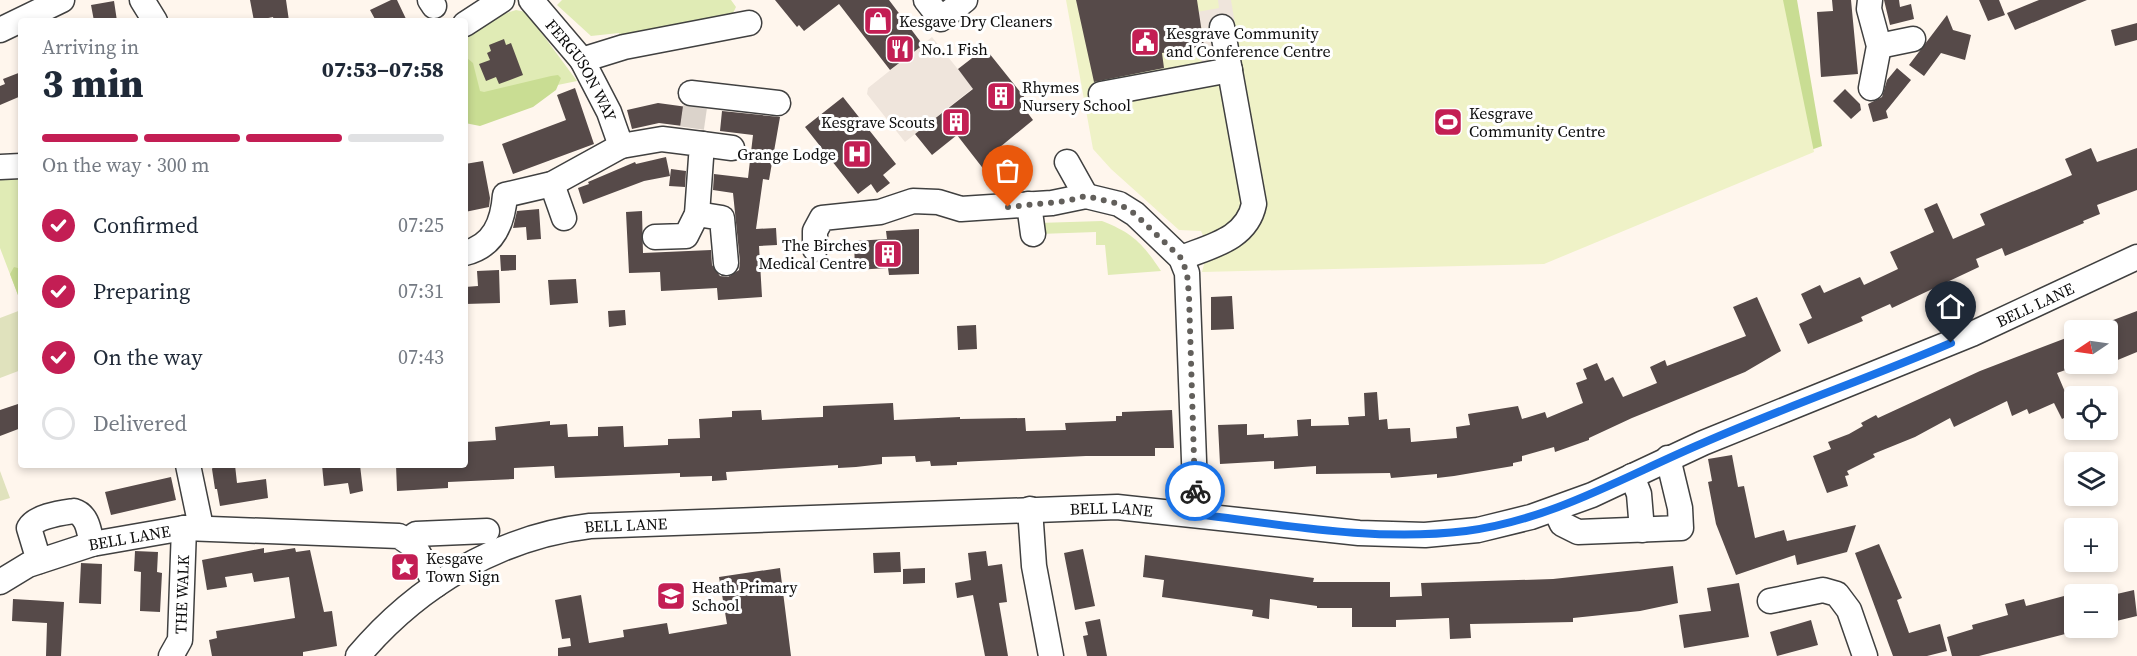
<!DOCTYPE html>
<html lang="en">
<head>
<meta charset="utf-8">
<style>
	:root { --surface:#fff; --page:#f2f2f3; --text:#1f2937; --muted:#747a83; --line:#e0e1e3; --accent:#c31e54 }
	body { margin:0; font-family:"Source Serif 4",serif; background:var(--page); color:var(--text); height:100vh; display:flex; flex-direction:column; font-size:22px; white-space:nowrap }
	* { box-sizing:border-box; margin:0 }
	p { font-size:20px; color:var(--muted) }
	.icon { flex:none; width:33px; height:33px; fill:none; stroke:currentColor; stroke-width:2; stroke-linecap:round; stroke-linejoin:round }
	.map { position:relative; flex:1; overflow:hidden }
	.details { position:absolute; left:18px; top:18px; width:450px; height:450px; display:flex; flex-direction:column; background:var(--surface); border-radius:6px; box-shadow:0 3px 9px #0003 }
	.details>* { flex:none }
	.needle { width:39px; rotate:257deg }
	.controls { position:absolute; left:2064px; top:320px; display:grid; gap:12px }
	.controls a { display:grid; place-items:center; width:54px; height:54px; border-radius:6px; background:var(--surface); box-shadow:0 3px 9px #0003; font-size:30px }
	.pin { position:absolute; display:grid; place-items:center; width:51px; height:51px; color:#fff; margin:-62px -26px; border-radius:50% 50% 50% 0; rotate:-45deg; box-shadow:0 0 6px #0007 }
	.pin .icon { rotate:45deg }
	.courier { position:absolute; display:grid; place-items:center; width:60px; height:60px; margin:-30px; border:4px solid #1a73e8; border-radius:50%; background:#fff; color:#222; box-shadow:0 2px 8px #0007 }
	.headline em { font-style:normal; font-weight:800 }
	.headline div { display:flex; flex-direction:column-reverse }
	.headline { display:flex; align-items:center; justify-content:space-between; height:102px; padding:0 24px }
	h1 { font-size:39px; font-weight:800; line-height:45px }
	.bar { display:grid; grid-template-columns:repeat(4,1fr); gap:9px 6px; align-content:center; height:72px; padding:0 24px }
	.bar i { height:8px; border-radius:4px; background:var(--line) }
	.bar .active { background:var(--accent) }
	.bar p { grid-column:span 4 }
	ol { padding:0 24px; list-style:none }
	li { display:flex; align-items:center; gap:18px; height:66px }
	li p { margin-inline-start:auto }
	li .icon { padding:6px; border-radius:50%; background:var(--accent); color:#fff; stroke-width:4 }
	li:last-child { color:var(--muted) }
	li i { width:33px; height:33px; border:3px solid var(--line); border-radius:50% }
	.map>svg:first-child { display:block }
	.green { fill:#e0ebb5 }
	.forest { fill:#c9dd93 }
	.cemetery { fill:#e0e2bd }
	.pitch { fill:#eff2c7 }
	.plaza { fill:#efe5dc }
	.building { fill:#564a49 }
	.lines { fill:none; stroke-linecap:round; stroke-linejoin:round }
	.minor-tunnel { stroke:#dbd3cb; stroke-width:24; stroke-dasharray:24 12; stroke-linecap:butt }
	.minor-casing { stroke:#404040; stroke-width:27 }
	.minor { stroke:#fff; stroke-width:24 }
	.done { stroke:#625f5b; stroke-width:6; stroke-dasharray:0 10.8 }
	.route { stroke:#1a73e8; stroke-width:8 }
	.labels { text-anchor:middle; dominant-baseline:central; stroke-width:6; stroke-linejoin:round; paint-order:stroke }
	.poi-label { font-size:16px; fill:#0d0d0d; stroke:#fff; text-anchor:start }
	.street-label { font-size:16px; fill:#0d0d0d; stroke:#fff }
</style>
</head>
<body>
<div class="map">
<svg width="2137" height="656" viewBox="0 0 2137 656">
	<rect width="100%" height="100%" fill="#fff6ed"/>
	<!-- green -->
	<path class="green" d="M562 0H731L736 7 731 17 621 38 619 33 591 36 557 5Z
		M516 10 526 12 577 81 465 104V35L497 16Z
		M21 176V303L0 248V177Z
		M1102 221C1133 233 1143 244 1161 271L1108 275 1105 245H1096V232L1039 234 1038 223Z"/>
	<!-- forest -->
	<path class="forest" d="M1780 0H1797L1822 146 1808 151Z
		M467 58 473 63 480 91 484 92 551 76 558 75 561 78 556 90 533 107 480 126 465 123Z
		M14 267 21 269V303L10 274Z"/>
	<!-- cemetery -->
	<path class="cemetery" d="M21 310V370L0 378V318Z
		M0 471 10 498 0 501Z"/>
	<!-- pitch -->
	<path class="pitch" d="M1066 0H1783L1814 152 1544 264 1202 272 1204 264 1214 259 1201 231 1179 230 1111 169 1093 149Z"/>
	<!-- plaza -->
	<path class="plaza" d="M1218 0H1231L1235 24 1215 29 1216 49 1210 59 1202 64 1200 47 1203 33 1197 12 1219 8Z
		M932 37 973 88 905 142 867 94 868 88Z"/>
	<!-- building -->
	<path class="building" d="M250 0H286L289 21H274L273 17 254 21Z
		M391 0H397L407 21H376L370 10Z
		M775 0H889L923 45 890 70 839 4 804 31 799 25 797 27Z
		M1076 0H1197L1204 46 1162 53 1164 68 1094 82Z
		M1832 0H1851L1858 74 1821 77 1817 12 1833 11Z
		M1884 0H1899L1900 7 1911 4 1914 19 1890 25Z
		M1979 0H1999L2005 15 1988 21Z
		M2039 0H2087L2015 30 2007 13Z
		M114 1 117 21H94L91 5Z
		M1947 15 1953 30 1971 35 1965 60 1941 53 1924 76 1909 65Z
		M2137 23V40L2115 46 2111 30Z
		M504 39 506 45 511 43 523 75 499 84 496 77 486 81 479 64 490 60 487 53 491 51 489 45Z
		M985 48 1029 103 1024 108 1033 120 1000 147 1006 154 985 171 957 135 932 155 915 134 973 89 958 69Z
		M1897 68 1911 80 1886 111 1888 118 1873 122 1868 104 1882 97 1887 80Z
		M21 72V96L0 105V86L5 84 3 79Z
		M575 88 594 144 513 174 502 144 566 120 557 95Z
		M1845 89 1860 104 1861 110 1851 119 1833 101Z
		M843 97 896 164 883 175 890 183 877 193 871 184 858 194 805 127Z
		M658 103 702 109 698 128 659 123 632 129 627 110Z
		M722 111 780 117 769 180 763 179 756 229 776 228 777 245 759 246 762 297 718 300 717 288 661 291 660 272 629 273 626 212 642 211 643 253 711 250 712 265 720 276 728 277 739 270 740 262 733 193 713 190 714 174 748 178 753 135 720 131Z
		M2091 148 2097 162 2137 148V190L2097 205 2100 214 2083 221 2084 223 2005 256 2002 248 1976 259 1979 267 1892 308 1890 304 1861 317 1863 321 1808 344 1799 324 1812 318 1801 294 1820 285 1824 293 1860 277 1864 285 1898 269 1890 252 1934 232 1924 209 1937 203 1953 239 1985 225 1980 214 2072 175 2065 159Z
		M666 157 670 176 644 181 583 204 578 188 589 184 588 182 635 162 636 164Z
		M483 161 490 198 489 207 465 212V164Z
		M671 169 686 171 685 187 669 186Z
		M539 209 541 239 527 240 526 227 513 228 517 211Z
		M919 229V274L889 275 888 268 855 270 854 241 887 239 886 231Z
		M500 255H516V270L501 271Z
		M499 270 500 303 465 304V287L478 286 477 271Z
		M576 279 578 303 550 305 548 280Z
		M1232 296 1234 329 1211 330V297Z
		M1757 297 1781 351 1745 372 1632 418 1589 438V440L1555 452 1554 447 1522 456V461L1513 463V466L1454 476 1437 478V474L1391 478 1390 473 1316 474V466L1274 469V461L1220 464 1218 425 1247 424V435L1264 434V438L1298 436 1297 420 1311 419V426L1349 425 1348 417 1365 416 1364 393 1377 392 1379 420 1387 419 1388 429 1410 428 1411 442 1457 438 1456 427 1470 425 1468 414 1518 406 1522 419 1545 412 1547 418 1583 403 1576 383 1587 379 1583 369 1597 363 1605 381 1613 377 1623 397 1657 383 1650 367 1665 360 1667 366 1746 336 1733 307Z
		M625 310 626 325 609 327 608 311Z
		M2137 311V352L2108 364V322Z
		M976 325 977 349 958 350 957 326Z
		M2074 335V367L2057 373 2074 413 2062 419 2054 403 2029 414 2027 409 2012 416 2007 401 1954 427 1950 418 1915 437 1873 454 1875 457 1847 471 1849 475 1845 476 1848 486 1827 493 1813 456 1831 449 1828 442 1849 434 1863 426 1861 423 1876 415 1878 418 1980 371Z
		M21 403V428L0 436V410Z
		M893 403 894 420 960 417V419L1025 418 1026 431 1066 430 1065 423 1116 421V416H1122V412L1172 410 1174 448H1155V456H1086L957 462V465L931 466 930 461 916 462 915 456 882 457V464L856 467 838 468V465L726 472 727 480 712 481V476L680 477V473L555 478 554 466 514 468V479L448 482V488L397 491 396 465H465V442L496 440 495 427 550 421V425L567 424 568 437 598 436V427L623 426 624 447 668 445V439L700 438 699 419 732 417V411L761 410 762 420 798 418 823 417V406Z
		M1732 455 1738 487 1744 486 1755 538 1784 530 1787 541 1856 525 1847 552 1797 565 1795 555 1736 575 1716 524 1708 482 1712 481 1708 459Z
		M214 465H235L237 483 266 479 268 498 220 506 217 489H215L212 469Z
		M322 465H360L363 491 350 494 348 483 324 486Z
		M171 477 176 500 111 515 105 492Z
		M1879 544 1902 598 1897 600 1909 633 1940 624 1947 651 1927 656H1893L1855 553Z
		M264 548V553L295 548 296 552 310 550 324 612 332 611 337 646 303 652V656H212L209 640 217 638 216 631 295 618 289 577 254 582 252 573 225 577 227 587 207 590 202 560Z
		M1083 549 1095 606 1075 610 1064 553Z
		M135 551 158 552 157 572 162 573 160 612 140 611 141 572 134 571Z
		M986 551 988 566 1002 564 1007 602 999 603 1008 656H985L973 595 957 598 955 583 971 580 968 553Z
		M900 552 901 572 874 573 873 553Z
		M1145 555 1314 578 1313 582H1390V597L1422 596 1421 583 1553 579 1673 566 1678 603 1640 611 1573 618V622L1470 624 1471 638 1450 639 1449 618 1396 620V627H1352V608H1317V606L1270 599 1269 619 1252 616 1253 610 1162 597 1164 580 1143 577Z
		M81 563 102 564 101 604 79 603Z
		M780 568 791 656H558V648L571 646 570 638 562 639 555 600 581 595 589 643 624 637 623 630 667 623 669 634 727 624 719 577Z
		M925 568V583L903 584V569Z
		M1739 583 1749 637 1684 648 1679 615 1711 611 1707 588Z
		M2134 590 2137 616 2108 623V596Z
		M2064 596 2073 632 1979 656H1952L1947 637 1973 629 1972 625 2008 615 2005 604 2024 599 2026 606Z
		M13 599 64 602 61 656H46L47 623 12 621Z
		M1100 619 1107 656H1087L1083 636 1088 635 1085 622Z
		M1811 620 1818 645 1777 656 1770 632Z"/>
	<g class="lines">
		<!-- minor-tunnel -->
		<path class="minor-tunnel" d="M692 128 695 107"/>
		<!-- minor casing -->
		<g class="minor-casing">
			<g id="minor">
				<path d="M142 0 155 21"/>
				<path d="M430 0 434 6"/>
				<path id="s1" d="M531 0 582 60 609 112 621 146 662 139 702 144 697 214 686 236 655 237"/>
				<path d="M926 0 941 19 965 0"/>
				<path d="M1870 0 1869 9 1879 46 1871 88"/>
				<path d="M465 24 502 0"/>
				<path d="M0 30 62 0"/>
				<path d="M1879 46 1913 39"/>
				<path d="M582 60 624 47 749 23"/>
				<path d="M691 93 778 103"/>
				<path d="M1101 94 1230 70"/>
				<path d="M702 144 732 148"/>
				<path d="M1067 162 1086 196"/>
				<path d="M0 167 21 166"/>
				<path d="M552 184 564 218"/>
				<path d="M1029 204 1033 234"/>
				<path d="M697 214 722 218 726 263"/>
				<path d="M815 249V231L822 218 880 212 913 201 938 202 961 209 1052 203 1086 196 1119 204 1135 214 1181 258 1187 273 1196 514"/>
				<path d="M465 253C494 246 503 222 505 195L552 184 621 146"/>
				<path d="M1181 258C1211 246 1247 239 1254 204L1222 27"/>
				<path d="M188 465 201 527"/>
				<path d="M1632 476 1639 494 1642 530"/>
				<path d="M1030 509 1034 566 1051 656"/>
				<path d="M1555 509 1562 524 1578 532 1681 528 1680 508 1668 458"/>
				<path d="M408 540 416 534 487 531"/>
				<path d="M39 561 29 528C36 516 61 513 74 511 88 515 89 532 92 544"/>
				<path id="s2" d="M0 582 28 565 92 544 184 528 399 536 415 547 436 585"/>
				<path d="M1770 601 1823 590 1837 594 1849 610 1865 656"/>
				<path id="s3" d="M171 656 180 640 184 528"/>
				<path id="s4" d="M358 656C417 586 498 537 590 526L1117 507 1359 533 1425 535 1478 530 1531 517 1592 495 1703 443 1972 334 2137 257"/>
			</g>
		</g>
		<!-- minor -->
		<use href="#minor" class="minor"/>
	</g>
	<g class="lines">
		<!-- done -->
		<path class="done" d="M1008 207 1067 201 1086 196 1119 204 1135 214 1181 258 1187 273 1189 296 1195 491"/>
		<!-- route -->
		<path class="route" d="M1195 491 1196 514C1285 525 1376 542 1466 531 1552 520 1625 476 1703 443 1785 407 1869 378 1951 343"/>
	</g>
	<!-- icons -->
	<defs>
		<g id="shop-square" transform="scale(1.5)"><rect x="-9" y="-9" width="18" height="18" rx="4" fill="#c31e54" stroke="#fff"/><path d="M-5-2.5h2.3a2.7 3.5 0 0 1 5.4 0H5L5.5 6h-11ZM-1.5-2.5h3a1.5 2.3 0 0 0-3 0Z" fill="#fff"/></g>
		<g id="civic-square" transform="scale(1.5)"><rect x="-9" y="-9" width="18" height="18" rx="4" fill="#c31e54" stroke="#fff"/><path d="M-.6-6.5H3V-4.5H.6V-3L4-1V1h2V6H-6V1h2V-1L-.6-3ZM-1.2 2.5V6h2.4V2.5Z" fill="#fff"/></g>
		<g id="restaurant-square" transform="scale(1.5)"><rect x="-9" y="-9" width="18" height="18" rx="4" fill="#c31e54" stroke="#fff"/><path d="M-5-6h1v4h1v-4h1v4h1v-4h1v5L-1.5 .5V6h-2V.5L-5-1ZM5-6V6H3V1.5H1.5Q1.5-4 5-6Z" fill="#fff"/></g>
		<g id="building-square" transform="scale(1.5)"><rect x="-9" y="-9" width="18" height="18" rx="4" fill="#c31e54" stroke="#fff"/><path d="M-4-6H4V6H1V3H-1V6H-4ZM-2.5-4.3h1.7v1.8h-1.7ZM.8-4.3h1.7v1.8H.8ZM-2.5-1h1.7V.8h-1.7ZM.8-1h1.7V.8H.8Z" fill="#fff"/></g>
		<g id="stadium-square" transform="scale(1.5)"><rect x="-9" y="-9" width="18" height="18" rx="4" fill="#c31e54" stroke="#fff"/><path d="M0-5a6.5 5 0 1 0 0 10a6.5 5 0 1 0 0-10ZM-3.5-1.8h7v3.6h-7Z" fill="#fff"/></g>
		<g id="hospital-square" transform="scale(1.5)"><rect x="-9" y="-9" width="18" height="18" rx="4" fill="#c31e54" stroke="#fff"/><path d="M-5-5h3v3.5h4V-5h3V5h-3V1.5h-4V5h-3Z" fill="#fff"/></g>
		<g id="sight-square" transform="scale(1.5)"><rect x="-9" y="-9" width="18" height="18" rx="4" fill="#c31e54" stroke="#fff"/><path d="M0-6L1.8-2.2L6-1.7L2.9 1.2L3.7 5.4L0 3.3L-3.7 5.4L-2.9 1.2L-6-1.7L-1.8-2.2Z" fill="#fff"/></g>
		<g id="school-square" transform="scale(1.5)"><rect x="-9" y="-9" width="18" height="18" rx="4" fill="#c31e54" stroke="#fff"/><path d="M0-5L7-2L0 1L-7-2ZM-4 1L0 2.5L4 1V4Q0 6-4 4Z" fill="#fff"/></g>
	</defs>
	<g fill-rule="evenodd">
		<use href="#shop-square" x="878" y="21"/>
		<use href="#civic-square" x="1145" y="42"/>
		<use href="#restaurant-square" x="900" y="49"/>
		<use href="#building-square" x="1001" y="96"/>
		<use href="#building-square" x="956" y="122"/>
		<use href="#stadium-square" x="1448" y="122"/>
		<use href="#hospital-square" x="857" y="154"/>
		<use href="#building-square" x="888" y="254"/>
		<use href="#sight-square" x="405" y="567"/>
		<use href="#school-square" x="671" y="596"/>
	</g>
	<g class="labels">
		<!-- poi labels -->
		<g class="poi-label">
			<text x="899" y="21">Kesgave Dry Cleaners</text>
			<text x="1166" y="33">Kesgrave Community<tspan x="1166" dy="18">and Conference Centre</tspan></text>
			<text x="921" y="49">No.1 Fish</text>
			<text x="1022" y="87">Rhymes<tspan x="1022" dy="18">Nursery School</tspan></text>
			<text x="1469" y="113">Kesgrave<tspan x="1469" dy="18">Community Centre</tspan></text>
			<text x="935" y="122" text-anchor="end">Kesgrave Scouts</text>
			<text x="836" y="154" text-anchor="end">Grange Lodge</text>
			<text x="867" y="245" text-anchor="end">The Birches<tspan x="867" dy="18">Medical Centre</tspan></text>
			<text x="426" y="558">Kesgave<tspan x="426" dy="18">Town Sign</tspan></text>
			<text x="692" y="587">Heath Primary<tspan x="692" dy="18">School</tspan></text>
		</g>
		<!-- street labels -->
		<g class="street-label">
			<text stroke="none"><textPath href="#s1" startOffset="87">FERGUSON WAY</textPath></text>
			<text stroke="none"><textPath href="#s4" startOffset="1764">BELL LANE</textPath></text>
			<text stroke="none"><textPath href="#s4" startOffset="794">BELL LANE</textPath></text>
			<text stroke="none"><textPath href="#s4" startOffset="308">BELL LANE</textPath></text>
			<text stroke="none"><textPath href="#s2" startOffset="138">BELL LANE</textPath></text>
			<text stroke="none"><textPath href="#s3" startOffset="64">THE WALK</textPath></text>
		</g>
	</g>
</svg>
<div class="controls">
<a><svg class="needle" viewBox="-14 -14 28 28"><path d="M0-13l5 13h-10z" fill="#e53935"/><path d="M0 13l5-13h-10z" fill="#747a83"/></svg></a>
<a><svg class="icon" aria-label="locate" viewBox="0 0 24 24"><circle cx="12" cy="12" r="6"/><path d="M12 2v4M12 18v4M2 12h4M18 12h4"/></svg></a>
<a><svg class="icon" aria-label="layers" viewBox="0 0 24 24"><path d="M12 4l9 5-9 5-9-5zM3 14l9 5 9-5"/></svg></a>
<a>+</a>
<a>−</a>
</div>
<div class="pin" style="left:1008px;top:207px;background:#ea580c"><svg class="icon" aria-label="bag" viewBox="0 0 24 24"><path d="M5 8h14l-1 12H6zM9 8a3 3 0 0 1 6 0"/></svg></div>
<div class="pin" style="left:1951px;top:343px;background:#1f2937"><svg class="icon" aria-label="home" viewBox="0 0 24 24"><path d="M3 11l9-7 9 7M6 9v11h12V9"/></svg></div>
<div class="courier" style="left:1195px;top:491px"><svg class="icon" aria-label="bike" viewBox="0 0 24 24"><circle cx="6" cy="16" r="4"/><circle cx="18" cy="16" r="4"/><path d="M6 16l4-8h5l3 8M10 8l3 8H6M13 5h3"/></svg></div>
<section class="details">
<div class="headline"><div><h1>3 min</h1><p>Arriving in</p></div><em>07:53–07:58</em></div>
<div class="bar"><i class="active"></i><i class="active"></i><i class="active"></i><i></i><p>On the way · 300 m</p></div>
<ol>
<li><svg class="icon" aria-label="check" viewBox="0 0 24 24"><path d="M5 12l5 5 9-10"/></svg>Confirmed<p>07:25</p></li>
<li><svg class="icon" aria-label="check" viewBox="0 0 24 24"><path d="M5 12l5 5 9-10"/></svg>Preparing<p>07:31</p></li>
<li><svg class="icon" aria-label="check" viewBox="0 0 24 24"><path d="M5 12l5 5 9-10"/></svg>On the way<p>07:43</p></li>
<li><i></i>Delivered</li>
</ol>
</section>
</div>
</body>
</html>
